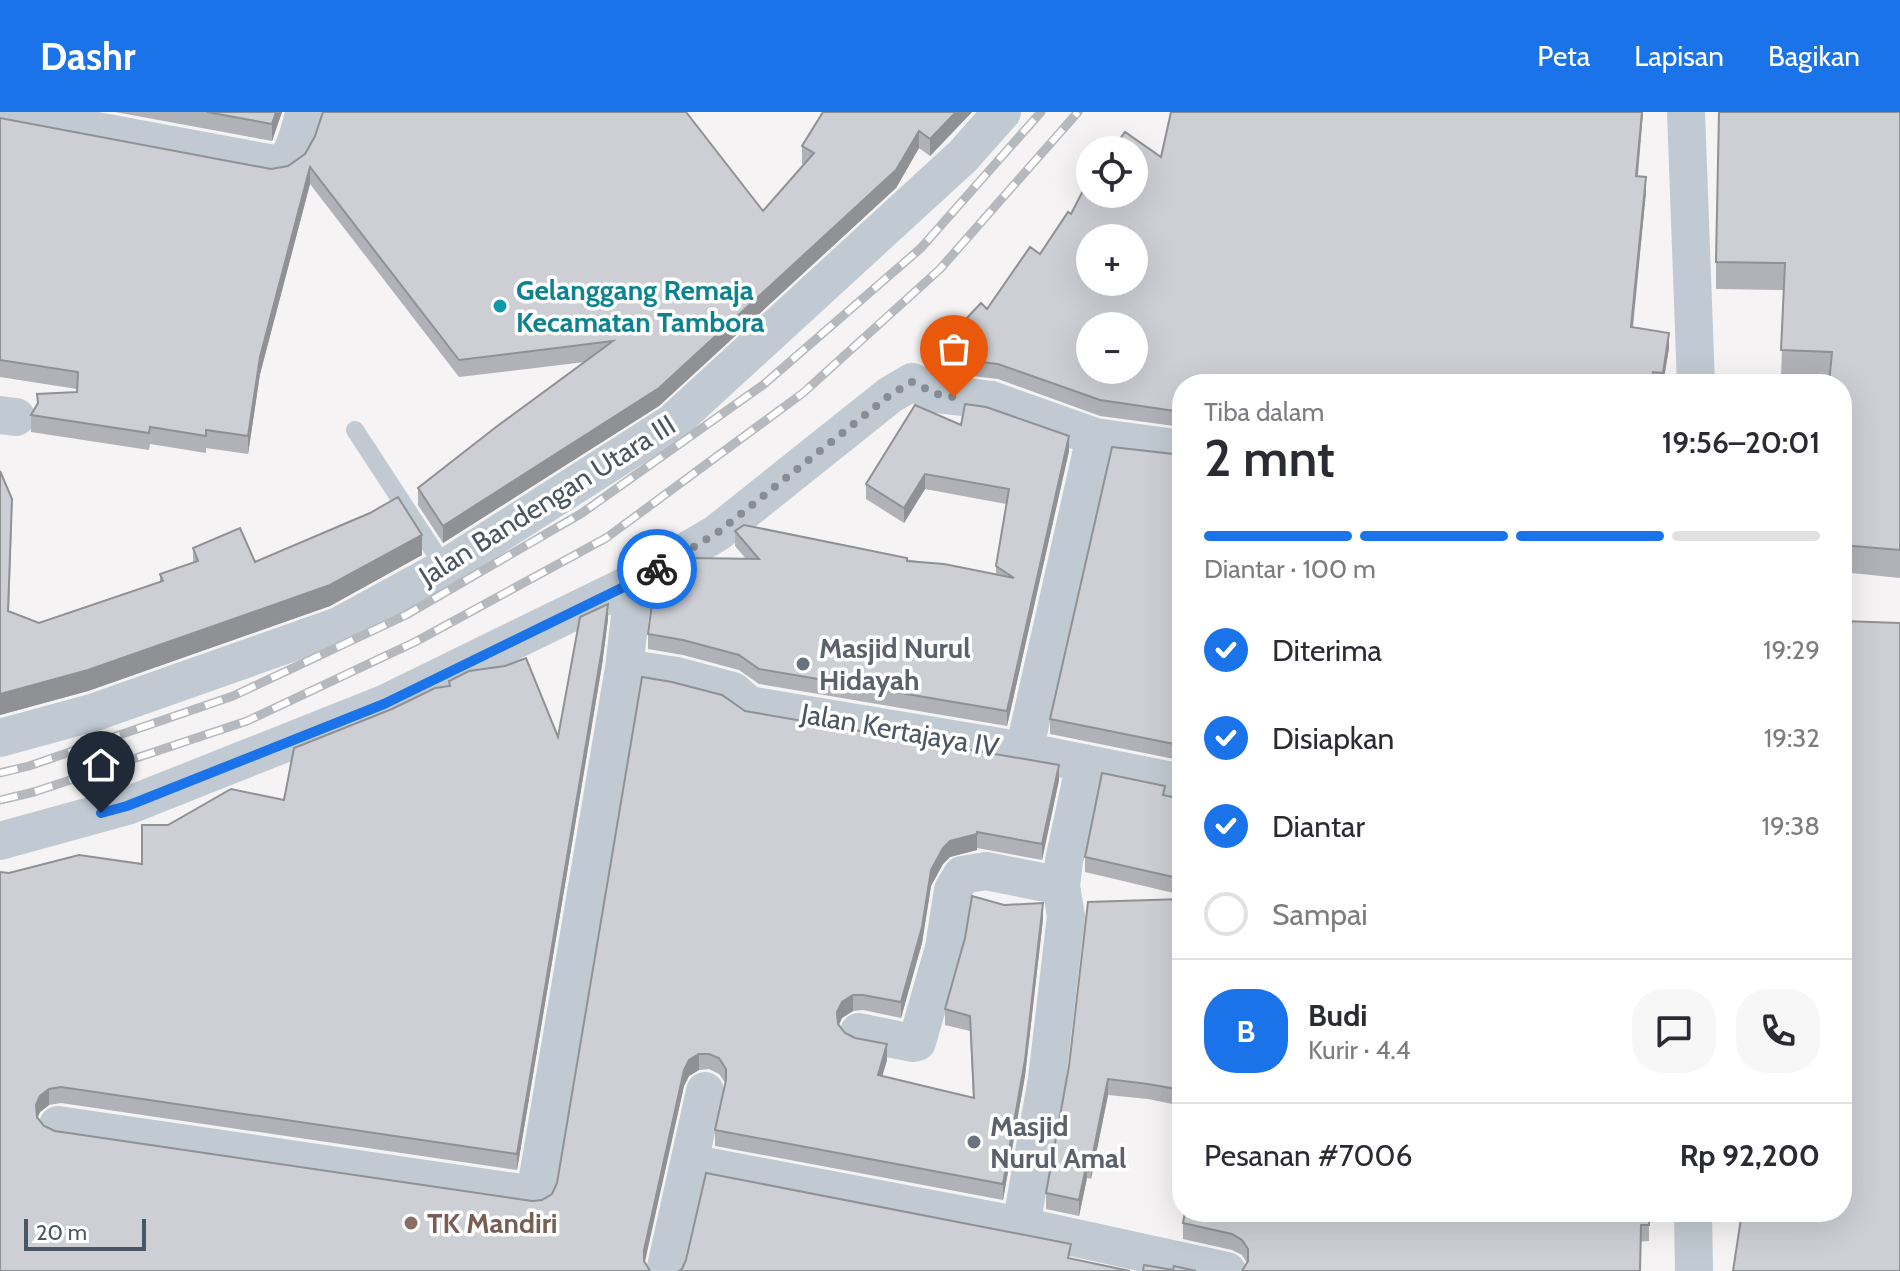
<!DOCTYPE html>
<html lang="id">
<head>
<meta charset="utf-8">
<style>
	:root { --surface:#fff; --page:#f7f7f7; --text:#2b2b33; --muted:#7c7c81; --line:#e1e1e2; --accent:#1a73e8 }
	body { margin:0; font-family:Cabin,sans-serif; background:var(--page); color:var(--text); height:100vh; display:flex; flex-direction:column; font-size:30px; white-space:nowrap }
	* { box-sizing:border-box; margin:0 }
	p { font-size:26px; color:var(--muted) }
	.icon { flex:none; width:44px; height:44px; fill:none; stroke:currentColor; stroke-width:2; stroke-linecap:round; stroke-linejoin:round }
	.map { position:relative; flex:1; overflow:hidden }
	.panel { position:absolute; left:1172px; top:262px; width:680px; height:848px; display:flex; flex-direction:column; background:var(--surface); border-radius:32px; box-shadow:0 8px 32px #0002 }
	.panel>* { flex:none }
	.controls { position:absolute; left:1076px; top:24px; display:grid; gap:16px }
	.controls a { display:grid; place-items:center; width:72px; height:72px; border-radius:50%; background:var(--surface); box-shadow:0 8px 32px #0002; font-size:40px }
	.scale { position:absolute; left:24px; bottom:20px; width:122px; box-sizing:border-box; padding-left:8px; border:4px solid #4a5661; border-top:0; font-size:22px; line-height:28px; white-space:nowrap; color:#4a5661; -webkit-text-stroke:6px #fff; paint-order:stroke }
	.pin { position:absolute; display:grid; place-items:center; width:68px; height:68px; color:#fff; margin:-82px -34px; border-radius:50% 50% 50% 0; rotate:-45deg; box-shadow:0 0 8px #0007 }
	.pin .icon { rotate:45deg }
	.courier { position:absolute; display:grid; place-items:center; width:80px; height:80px; margin:-40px; border:6px solid #1a73e8; border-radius:50%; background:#fff; color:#222; box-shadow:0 2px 10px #0007 }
	.overview em { font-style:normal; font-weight:600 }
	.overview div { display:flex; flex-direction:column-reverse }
	.overview { display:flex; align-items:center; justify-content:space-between; height:136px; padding:0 32px }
	h1 { font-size:52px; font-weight:600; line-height:60px }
	.bar { display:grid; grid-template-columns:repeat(4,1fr); gap:12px 8px; align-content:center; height:96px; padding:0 32px }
	.bar i { height:10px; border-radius:6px; background:var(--line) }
	.bar .selected { background:var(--accent) }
	.bar p { grid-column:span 4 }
	.line { display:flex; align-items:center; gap:20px; padding:0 32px; border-top:2px solid var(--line) }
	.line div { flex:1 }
	.round { display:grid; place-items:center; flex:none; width:84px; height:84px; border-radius:32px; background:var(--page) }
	ol { padding:0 32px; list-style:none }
	li { display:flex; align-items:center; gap:24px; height:88px }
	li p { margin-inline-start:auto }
	li .icon { padding:8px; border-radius:50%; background:var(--accent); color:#fff; stroke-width:4 }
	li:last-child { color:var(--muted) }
	li i { width:44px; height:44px; border:4px solid var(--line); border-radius:50% }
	header { display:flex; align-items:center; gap:48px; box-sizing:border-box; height:112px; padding:0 40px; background:var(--accent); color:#fff }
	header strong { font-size:38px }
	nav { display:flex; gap:44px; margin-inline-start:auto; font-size:28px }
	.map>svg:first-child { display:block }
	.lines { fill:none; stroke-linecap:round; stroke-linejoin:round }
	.lane { stroke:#c1cad2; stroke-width:18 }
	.street { stroke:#c1cad2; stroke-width:38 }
	.rail-casing { stroke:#b5b8bd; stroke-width:9 }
	.rail { stroke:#fff; stroke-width:6; stroke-dasharray:18; stroke-linecap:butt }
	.wall { fill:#b0b2b7 }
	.shaded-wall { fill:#909195 }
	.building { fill:#cdcfd5; stroke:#909195; stroke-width:2; fill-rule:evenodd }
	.done { stroke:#868d94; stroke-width:8; stroke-dasharray:0 14.4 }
	.route { stroke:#1a73e8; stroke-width:10 }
	.culture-dot { fill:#0f9aa8; stroke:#fff; stroke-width:3 }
	.worship-dot { fill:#6b7280; stroke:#fff; stroke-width:3 }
	.education-dot { fill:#8d6e63; stroke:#fff; stroke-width:3 }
	.labels { text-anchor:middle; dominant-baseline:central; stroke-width:7; stroke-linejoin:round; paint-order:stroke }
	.culture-label { font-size:28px; font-weight:bold; fill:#0d838f; stroke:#fff; text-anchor:start }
	.street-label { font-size:28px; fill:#4a5661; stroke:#fff }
	.worship-label { font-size:28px; font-weight:bold; fill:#5b616d; stroke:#fff; text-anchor:start }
	.education-label { font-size:28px; font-weight:bold; fill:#785e54; stroke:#fff; text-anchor:start }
</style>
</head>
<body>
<header>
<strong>Dashr</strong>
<nav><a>Peta</a><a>Lapisan</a><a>Bagikan</a></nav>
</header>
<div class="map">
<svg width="1900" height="1159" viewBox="0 0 1900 1159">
	<rect width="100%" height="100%" fill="#f5f3f3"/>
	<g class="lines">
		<!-- lane -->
		<path class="lane" d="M355 318 445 456"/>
		<!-- street -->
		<path class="street" d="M1686 0 1696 272
			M0 1 274 52C296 50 298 18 305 0
			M0 303 16 305
			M624 556 677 564 733 579 749 593 1024 639 1182 671
			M0 626 95 600 339 514 445 456 672 311 963 44 1002 0
			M1024 639 1095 325
			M0 729 127 694 384 592 634 470 717 421 890 283 912 270 937 282 991 288 1095 325 1182 337
			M859 920 912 931 917 930 944 836 953 778 962 763 986 759 1061 774
			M58 1013 535 1083 624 556 634 470
			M689 1051 1021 1114 1227 1159
			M1693 1100 1694 1159
			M1021 1114 1047 967 1066 804 1061 774 1064 749 1085 651
			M665 1159 705 979"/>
		<!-- rail casing -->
		<g class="rail-casing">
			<path id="rail" d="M0 661 29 654 233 584 406 503 582 401 763 273 921 136 1041 0
				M0 688 34 680 247 609 415 530 606 426 803 281 940 157 1078 0"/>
		</g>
		<!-- rail -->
		<use href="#rail" class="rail"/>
	</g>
	<!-- wall -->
	<path class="wall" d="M115 0H282L272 29Z
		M972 0 930 44 919 36 896 76 659 294 443 431 418 393V376L585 250 459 265 310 72 260 262 248 342 206 336V341L150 332 149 338 31 320V303L37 293V282L77 280V277L0 265V6L271 57 288 54 305 42 315 24 763 99 804 52H802V34Z
		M1643 0 1638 64 1646 80 1633 216 1669 236 1663 272H1182V315L1100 304 998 267 972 264 949 240V225L987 197 1040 142 1071 102 1161 45Z
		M1900 0V466L1842 460V272L1830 267 1781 265 1784 178 1716 177V150Z
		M961 313 1069 339 1007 614 759 572 739 558 683 543 648 537V522L691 459 746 447 735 434V419L996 462V454L1006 392 925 377 904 411 866 387V372Z
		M1182 343V632L1177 631 1174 647 1050 622V607L1179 344Z
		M0 359 12 408 9 499 39 511 160 470V462L193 451V436L255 450 422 443 330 494 88 579 0 603Z
		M608 507 602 553 517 1058 61 991 49 993 40 1000 38 1005 44 1014 55 1019 532 1089 542 1088 552 1082 557 1071 745 599 1059 668 1042 748 977 736V738L950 745 943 752 931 774 922 831 901 906 863 898 853 899 842 906 839 913 845 921 887 948 882 964 973 986 970 919 945 913V897L1043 807 1025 964 1003 1088 715 1034V1018L726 972 719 962 709 957 699 958 689 964 684 974 644 1150 0 1159 9 761 142 752 168 713 284 688 449 574V569L558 625Z
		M1165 683 1182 687V783L1085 760V745Z
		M1182 787V994L1148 987 1108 983 1091 1067 1087 1066 1079 1104 1046 1097V1081Z
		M1649 1100V1129L1247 1151 1242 1143 1232 1138 1183 1127V1111Z"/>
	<!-- shaded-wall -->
	<path class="shaded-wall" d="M276 0H282L272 29V12Z
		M956 0H972L930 44V27Z
		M1642 0H1643L1636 79V64Z
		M919 19V36L896 76 659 294 443 431V414Z
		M310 55V72L260 262 248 342V324L260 245Z
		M1646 65V80L1631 230V215Z
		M1669 221V236L1663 272V261Z
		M1069 324V339L1007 614V599Z
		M925 362V377L904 411V396Z
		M422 423V443L330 494 88 579 0 603V582Z
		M608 492V507L602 553 517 1058V1042Z
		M1177 616V631L1174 647V632Z
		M1059 653V668L1042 748V732Z
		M977 720V738L950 745 943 752 931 774 922 831 901 906V890L931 758 943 736 950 729Z
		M1043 791V807L1025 964 1003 1088V1072Z
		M853 883V899L842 906 837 916V900L842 890Z
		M887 932V948L878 979V963Z
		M699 942V958L689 964 684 974 644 1154V1138L684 958 689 948Z
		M1108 967V983L1091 1067V1051Z
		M49 977V993L40 1000 36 1009V993L40 984Z
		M1087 1050V1066L1079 1104V1088Z"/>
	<!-- building -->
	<path class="building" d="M207 0H276L272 12Z
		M323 0H686L763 99 814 41 802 34 823 0H956L930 27 919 19 896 58 659 276 443 414 418 376 496 315 613 229 459 248 310 55 260 245 248 324 206 318V324L150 315 149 321 31 303 38 291 37 282 77 280 78 260 0 248V6L271 57 288 54 305 42 315 24Z
		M1171 0H1642L1636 64 1646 65 1631 215 1669 221 1663 261 1653 260 1651 272H1182V300L1100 288 998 252 972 249 949 225 981 191 987 197 1030 135 1040 142 1068 100 1071 102 1090 65V82H1134V38H1112L1125 20 1161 45ZM1090 126H1134V170H1090ZM1090 214H1134V258H1090Z
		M1719 0H1900V438L1842 433V272H1829L1832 240 1781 238 1785 151 1716 150Z
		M965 292 986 295 1069 324 1007 599 759 557 739 543 683 528 648 522 654 476 691 459 692 446 759 447 735 419 744 413 907 446V449L944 452 1014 466 996 454 1009 377 925 362 904 396 866 372 915 293 961 313Z
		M1112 335 1182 343V617L1177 616 1174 632 1050 607Z
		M0 359 12 387 8 499 39 511 163 469 160 462 198 449 193 436 240 416 255 450 370 401 398 385 422 423 330 473 88 558 0 582Z
		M608 492 602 537 517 1042 61 975 49 977 40 984 36 993 37 1005 44 1014 55 1019 532 1089 542 1088 552 1082 557 1071 642 565 672 570 722 583 745 599 1059 653 1042 732 977 720V722L950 729 943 736 931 758 922 815 901 890 863 883H853L842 890 837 900 838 912 845 921 855 926 887 932 878 963 974 986 970 904 945 897 965 826 972 784 1004 793 1043 791 1025 948 1003 1072 715 1018 726 968V957L719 946 709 942H699L689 948 684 958 644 1138V1149L650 1159H0V760L9 761 79 743 142 752V713H168L231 677 284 688 294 636 392 597 435 576 450 574 449 569 469 559 505 554 526 546 558 625 580 505Z
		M1842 509 1900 511V1159H1733L1742 1100H1842Z
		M1102 661 1165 674 1163 683 1182 687V767L1085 745Z
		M1182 787V978L1148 972 1108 967 1091 1051 1087 1050 1079 1088 1046 1081 1069 954 1088 790Z
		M706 1061 1071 1132 1068 1146 1130 1159H679L682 1157 686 1148Z
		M1185 1100H1649V1113H1641L1640 1159H1242L1248 1149V1137L1242 1128 1232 1122 1183 1111Z
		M1144 1153 1173 1158 1174 1154 1196 1159H1143Z"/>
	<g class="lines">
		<!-- done -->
		<path class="done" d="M657 457 717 421 890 283 912 270 937 282 954 285"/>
		<!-- route -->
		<path class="route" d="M101 701 127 694 384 592 634 470 657 457"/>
	</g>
	<!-- markers -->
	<circle class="culture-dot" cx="500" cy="194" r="8"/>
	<g class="worship-dot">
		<circle cx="803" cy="552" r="8"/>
		<circle cx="974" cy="1030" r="8"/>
	</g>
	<circle class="education-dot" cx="411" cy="1111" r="8"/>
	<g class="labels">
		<!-- culture labels -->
		<g class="culture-label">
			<text x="516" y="178">Gelanggang Remaja<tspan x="516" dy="32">Kecamatan Tambora</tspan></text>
		</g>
		<!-- street labels -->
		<g class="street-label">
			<text transform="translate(547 388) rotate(-32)">Jalan Bandengan Utara III</text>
			<text transform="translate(900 618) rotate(10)">Jalan Kertajaya IV</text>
		</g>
		<!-- worship labels -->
		<g class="worship-label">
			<text x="819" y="536">Masjid Nurul<tspan x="819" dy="32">Hidayah</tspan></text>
			<text x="990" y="1014">Masjid<tspan x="990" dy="32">Nurul Amal</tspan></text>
		</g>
		<!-- education labels -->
		<g class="education-label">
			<text x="427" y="1111">TK Mandiri</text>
		</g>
	</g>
</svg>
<div class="controls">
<a><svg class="icon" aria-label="locate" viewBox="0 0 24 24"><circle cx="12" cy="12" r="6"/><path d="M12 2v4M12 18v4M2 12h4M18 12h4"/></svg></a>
<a>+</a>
<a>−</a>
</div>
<div class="scale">20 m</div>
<div class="pin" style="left:954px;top:285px;background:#ea580c"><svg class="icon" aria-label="bag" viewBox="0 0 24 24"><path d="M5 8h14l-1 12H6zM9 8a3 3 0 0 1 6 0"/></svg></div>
<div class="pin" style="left:101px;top:701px;background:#1f2937"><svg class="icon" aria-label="home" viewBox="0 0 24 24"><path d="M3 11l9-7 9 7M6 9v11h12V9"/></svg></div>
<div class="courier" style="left:657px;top:457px"><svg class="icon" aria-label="bike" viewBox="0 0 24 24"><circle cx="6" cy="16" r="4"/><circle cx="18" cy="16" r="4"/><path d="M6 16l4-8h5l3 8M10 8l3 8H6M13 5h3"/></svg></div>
<section class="panel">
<div class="overview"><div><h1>2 mnt</h1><p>Tiba dalam</p></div><em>19:56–20:01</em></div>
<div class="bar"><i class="selected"></i><i class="selected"></i><i class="selected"></i><i></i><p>Diantar · 100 m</p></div>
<ol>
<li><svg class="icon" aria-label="check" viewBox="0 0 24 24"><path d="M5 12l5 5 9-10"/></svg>Diterima<p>19:29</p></li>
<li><svg class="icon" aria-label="check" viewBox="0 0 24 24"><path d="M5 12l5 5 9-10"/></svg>Disiapkan<p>19:32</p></li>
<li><svg class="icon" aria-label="check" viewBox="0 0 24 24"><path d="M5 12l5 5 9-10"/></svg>Diantar<p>19:38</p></li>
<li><i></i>Sampai</li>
</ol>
<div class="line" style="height:144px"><b class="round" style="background:var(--accent);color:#fff">B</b><div><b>Budi</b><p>Kurir · 4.4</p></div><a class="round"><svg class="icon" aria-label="chat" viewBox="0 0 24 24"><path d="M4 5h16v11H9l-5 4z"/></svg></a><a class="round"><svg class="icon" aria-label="phone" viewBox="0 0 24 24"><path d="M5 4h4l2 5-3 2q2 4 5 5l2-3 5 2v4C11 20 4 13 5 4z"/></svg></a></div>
<div class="line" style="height:104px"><div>Pesanan #7006</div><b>Rp 92,200</b></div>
</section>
</div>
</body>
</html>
